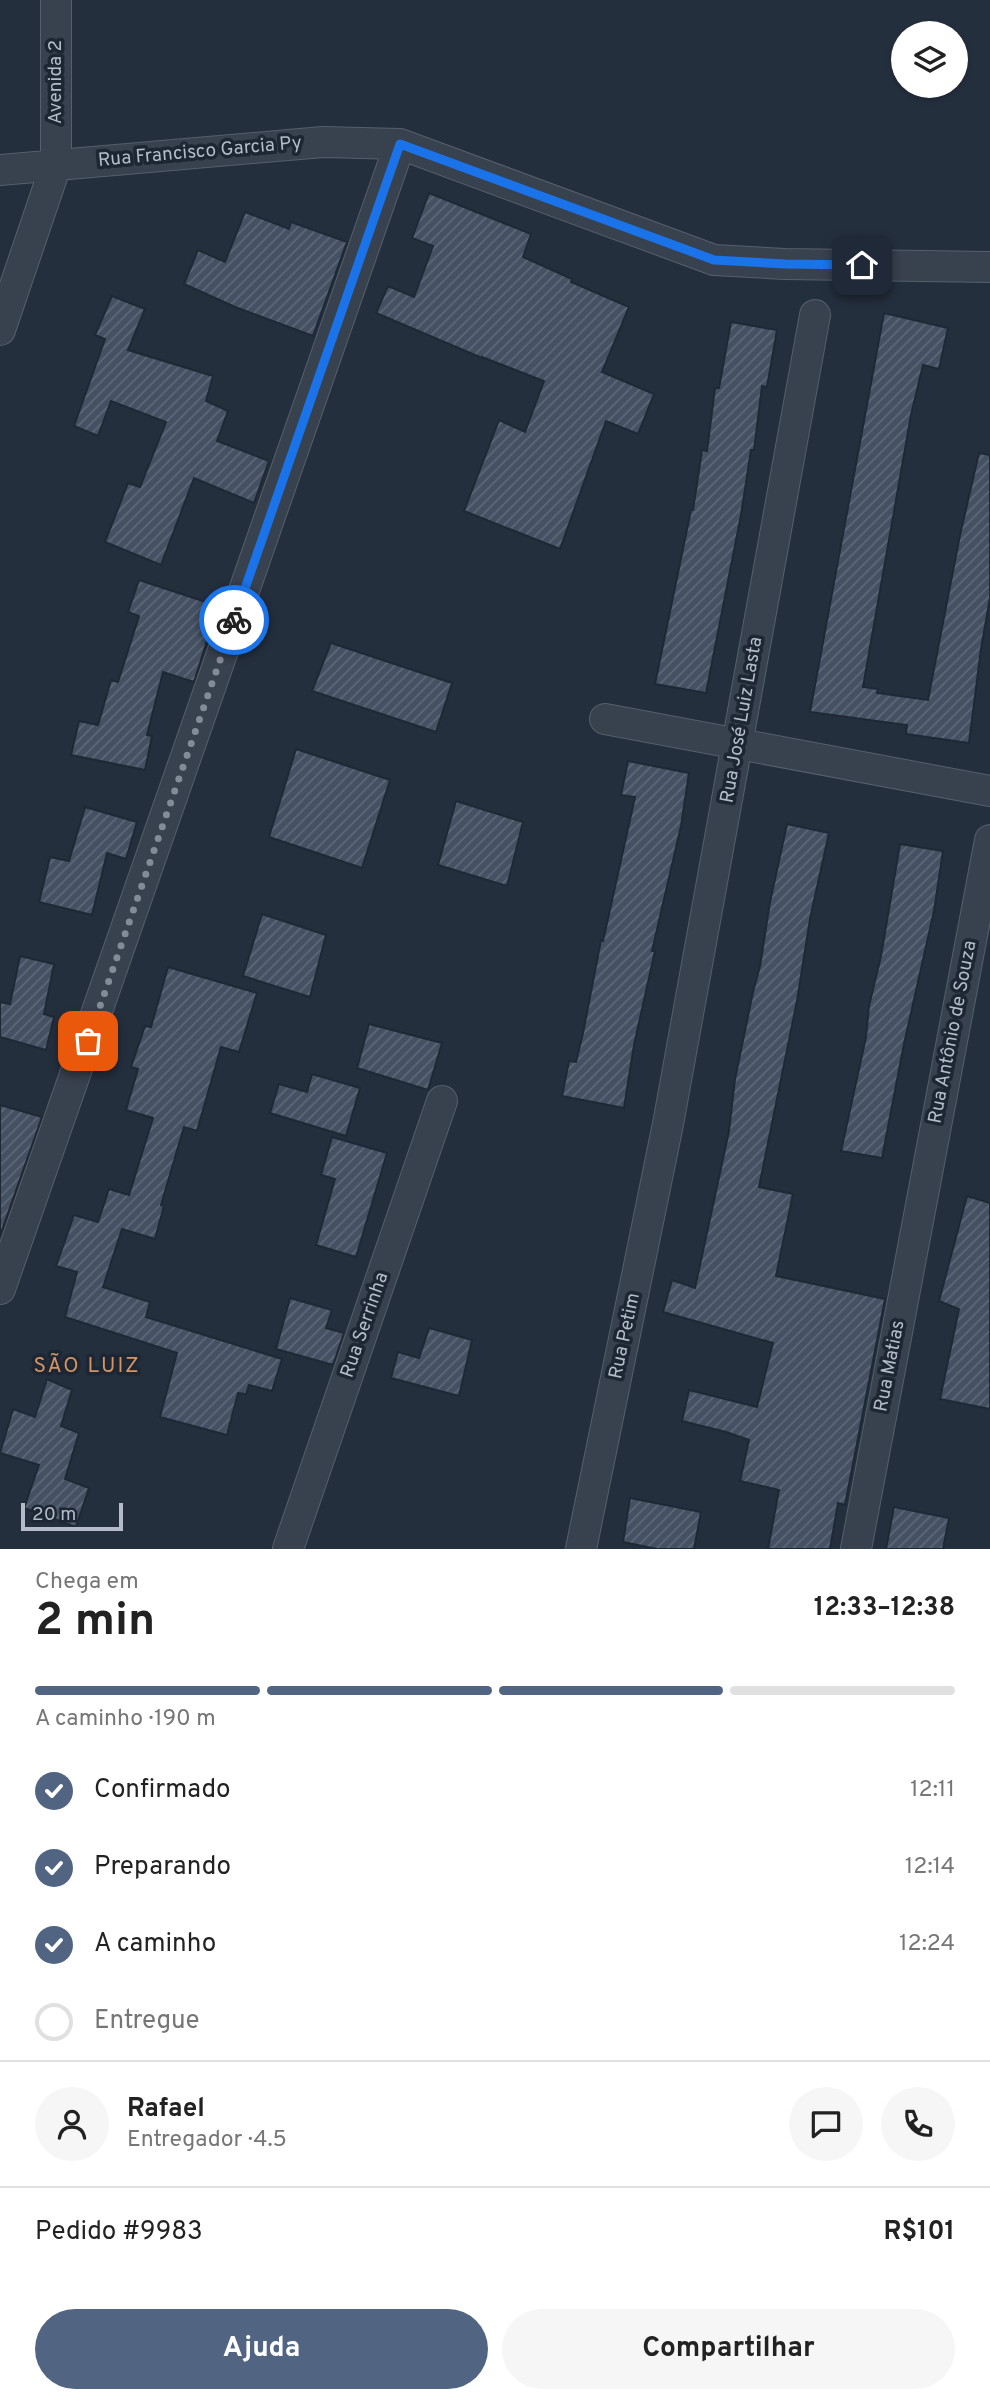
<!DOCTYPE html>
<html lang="pt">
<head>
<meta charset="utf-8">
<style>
	:root { --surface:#fff; --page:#f6f6f6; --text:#222; --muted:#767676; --line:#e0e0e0; --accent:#516482 }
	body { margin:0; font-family:Overpass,sans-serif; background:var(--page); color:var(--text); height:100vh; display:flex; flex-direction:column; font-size:26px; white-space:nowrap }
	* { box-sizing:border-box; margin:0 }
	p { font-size:23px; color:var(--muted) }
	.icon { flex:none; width:38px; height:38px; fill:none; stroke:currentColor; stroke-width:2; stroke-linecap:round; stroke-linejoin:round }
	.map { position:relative; height:1549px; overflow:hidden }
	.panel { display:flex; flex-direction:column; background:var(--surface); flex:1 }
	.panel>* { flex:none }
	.tools { position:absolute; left:891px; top:21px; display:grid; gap:14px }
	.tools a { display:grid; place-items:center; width:77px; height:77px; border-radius:50%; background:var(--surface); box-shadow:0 2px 5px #0004; font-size:35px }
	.scale { position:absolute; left:21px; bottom:18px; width:102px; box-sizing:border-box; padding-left:7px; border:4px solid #b4bcc9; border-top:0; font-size:19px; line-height:24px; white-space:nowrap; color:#b4bcc9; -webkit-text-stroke:5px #1d2633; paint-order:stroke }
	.pin { position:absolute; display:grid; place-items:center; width:60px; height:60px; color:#fff; margin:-30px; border-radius:14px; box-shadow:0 4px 10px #0006 }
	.courier { position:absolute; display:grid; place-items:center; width:70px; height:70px; margin:-35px; border:5px solid #1a73e8; border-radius:50%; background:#fff; color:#222; box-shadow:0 2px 9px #0007 }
	.overview em { font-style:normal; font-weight:700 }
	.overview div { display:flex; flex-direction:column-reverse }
	.overview { display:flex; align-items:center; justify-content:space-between; height:119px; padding:0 35px }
	h1 { font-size:46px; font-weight:700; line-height:52px }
	.bar { display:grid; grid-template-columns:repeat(4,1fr); gap:10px 7px; align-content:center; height:84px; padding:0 35px }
	.bar i { height:9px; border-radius:5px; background:var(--line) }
	.bar .selected { background:var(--accent) }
	.bar p { grid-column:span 4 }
	.line { display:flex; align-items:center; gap:18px; padding:0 35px; border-top:2px solid var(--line) }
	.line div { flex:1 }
	.round { display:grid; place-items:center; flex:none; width:74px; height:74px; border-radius:37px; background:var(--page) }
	ol { padding:0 35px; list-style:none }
	li { display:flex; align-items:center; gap:21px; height:77px }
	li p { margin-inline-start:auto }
	li .icon { padding:7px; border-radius:50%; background:var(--accent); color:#fff; stroke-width:4 }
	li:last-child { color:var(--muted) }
	li i { width:38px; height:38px; border:4px solid var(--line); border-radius:50% }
	.cta { display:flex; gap:14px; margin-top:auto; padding:14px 35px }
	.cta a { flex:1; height:80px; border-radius:42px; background:var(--accent); color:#fff; font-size:28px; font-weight:700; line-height:80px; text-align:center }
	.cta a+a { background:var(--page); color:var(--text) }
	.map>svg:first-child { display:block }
	.building { fill:url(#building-hatch); stroke:#1f2835; stroke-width:2 }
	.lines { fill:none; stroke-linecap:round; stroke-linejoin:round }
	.minor-casing { stroke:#565f6c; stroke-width:32 }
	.minor { stroke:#38414e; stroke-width:30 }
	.done { stroke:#828b98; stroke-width:7; stroke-dasharray:0 12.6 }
	.route { stroke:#1a73e8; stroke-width:9 }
	.labels { text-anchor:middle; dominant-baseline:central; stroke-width:7; stroke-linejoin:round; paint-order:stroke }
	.street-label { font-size:19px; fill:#b4bcc9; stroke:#1d2633 }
	.neighbourhood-label { font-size:21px; letter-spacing:2px; fill:#d59563; stroke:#1d2633 }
</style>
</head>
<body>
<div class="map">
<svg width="990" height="1549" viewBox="0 0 990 1549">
	<defs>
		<pattern id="building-hatch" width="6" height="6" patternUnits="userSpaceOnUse" patternTransform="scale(1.75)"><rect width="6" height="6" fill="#455162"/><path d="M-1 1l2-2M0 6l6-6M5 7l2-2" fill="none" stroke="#5d6877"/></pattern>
	</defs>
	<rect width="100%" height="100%" fill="#242f3e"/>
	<!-- building -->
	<path class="building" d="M429 193 531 234 523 257 572 279 571 282 629 307 602 372 654 394 638 434 606 421 560 549 464 511 499 420 525 432 544 381 482 357V358L376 313 388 286 414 297 433 246 412 238Z
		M245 212 289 229 291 222 347 242 313 336 235 307 184 284 198 250 225 262Z
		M112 296 145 309 128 350 213 376 206 401 228 411 217 441 269 461 254 503 194 478 161 565 105 542 128 483 140 487 166 422 111 401 98 436 74 426 105 339 95 335Z
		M884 313 948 328 939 369 923 365 911 415 863 687 878 689 877 693 928 700 960 535 979 453 990 455V598L981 649 969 743 906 734 907 725 810 712Z
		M731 322 777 330 767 387 762 386 754 450H751L741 515 706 693 655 684 691 510H693L702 450 707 451 715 388H719Z
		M139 580 218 606 194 682 163 672 147 735 152 736 145 770 71 755 79 721 98 725 111 680 118 682 139 616 128 612Z
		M331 643 452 683 436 732 312 691Z
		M296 749 390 780 362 868 269 837Z
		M628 761 689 773 681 826 652 951H655L634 1045 624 1108 562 1096 569 1061 576 1062 583 1033 601 940 603 941 635 797 621 795Z
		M456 801 523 822 507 886 438 865Z
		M85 807 137 822 126 859 107 853 92 915 39 902 50 857 69 861Z
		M787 824 829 833 810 919 797 1001 759 1187 793 1194 776 1276 885 1299 845 1505 838 1503 830 1549H768L779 1490 740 1481 749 1440 726 1432 682 1421 689 1390 757 1407 773 1343 663 1312 672 1280 695 1288 729 1131 735 1079 753 992 760 966 770 902Z
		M900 844 943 851 934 911 904 1044 882 1158 841 1151 866 1037 869 1006 881 956Z
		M262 914 326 935 310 997 243 976Z
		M20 956 54 964 44 1014 54 1017 46 1050 0 1037V1002L10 1004Z
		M168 967 257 993 239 1052 221 1047 197 1131 184 1127 161 1205 164 1206 155 1239 122 1229 103 1287 150 1302 146 1317 282 1359 272 1391 249 1385 246 1394 238 1393 227 1435 160 1417 177 1353 65 1317 77 1272 56 1266 74 1215 98 1222 109 1189 129 1195 153 1118 126 1110 138 1069 131 1067 145 1026 151 1027Z
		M369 1024 442 1043 428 1090 357 1068Z
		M312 1074 360 1088 346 1136 270 1113 279 1084 307 1092Z
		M0 1105 42 1117 0 1236Z
		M332 1137 387 1153 356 1257 316 1245 335 1179 321 1175Z
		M967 1196 990 1203V1409L940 1399 959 1309 939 1301Z
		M290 1298 332 1310 326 1328 344 1333 333 1365 276 1349Z
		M429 1328 472 1340 459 1396 391 1378 398 1352 419 1358Z
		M47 1379 72 1390 61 1426 79 1433 65 1479 89 1488 76 1527 24 1508 39 1465 0 1453 13 1409 35 1417Z
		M630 1498 701 1512 694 1549H657L623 1542Z
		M894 1507 949 1518 943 1549H886Z"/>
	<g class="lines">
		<!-- minor casing -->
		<g class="minor-casing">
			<path id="minor" d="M0 170 323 142 400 144 714 260 785 264 990 267
				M0 330 56 165V0
				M605 719 990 791
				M0 1289 400 144
				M288 1549 442 1101
				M581 1549 668 1124 815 315
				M856 1549 990 840"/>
		</g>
		<!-- minor -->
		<use href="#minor" class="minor"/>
	</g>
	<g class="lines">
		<!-- done -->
		<path class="done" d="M88 1041 234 620"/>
		<!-- route -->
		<path class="route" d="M234 620 400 144 714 260 785 264 862 265"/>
	</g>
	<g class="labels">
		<!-- street labels -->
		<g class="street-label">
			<text transform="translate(56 82) rotate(-90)">Avenida 2</text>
			<text transform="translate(200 152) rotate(-5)">Rua Francisco Garcia Py</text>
			<text transform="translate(742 720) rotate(-80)">Rua José Luiz Lasta</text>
			<text transform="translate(953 1032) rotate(-79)">Rua Antônio de Souza</text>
			<text transform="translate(365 1325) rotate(-71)">Rua Serrinha</text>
			<text transform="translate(625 1336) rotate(-78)">Rua Petim</text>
			<text transform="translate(890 1366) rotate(-79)">Rua Matias</text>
		</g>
		<!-- neighbourhood labels -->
		<g class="neighbourhood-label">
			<text x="87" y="1366">SÃO LUIZ</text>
		</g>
	</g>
</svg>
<div class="tools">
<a><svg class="icon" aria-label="layers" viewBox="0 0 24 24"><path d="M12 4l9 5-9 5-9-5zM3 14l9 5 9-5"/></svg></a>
</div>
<div class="scale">20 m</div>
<div class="pin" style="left:88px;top:1041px;background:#ea580c"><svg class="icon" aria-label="bag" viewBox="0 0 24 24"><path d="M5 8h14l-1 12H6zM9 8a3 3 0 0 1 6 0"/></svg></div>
<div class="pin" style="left:862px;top:265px;background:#1f2937"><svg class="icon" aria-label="home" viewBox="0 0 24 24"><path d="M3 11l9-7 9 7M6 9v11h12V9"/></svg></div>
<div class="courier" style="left:234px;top:620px"><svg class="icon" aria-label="bike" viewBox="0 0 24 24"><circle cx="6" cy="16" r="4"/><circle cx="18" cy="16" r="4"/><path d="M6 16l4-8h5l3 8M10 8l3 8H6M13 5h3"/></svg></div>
</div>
<section class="panel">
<div class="overview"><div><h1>2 min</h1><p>Chega em</p></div><em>12:33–12:38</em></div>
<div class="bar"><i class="selected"></i><i class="selected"></i><i class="selected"></i><i></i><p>A caminho · 190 m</p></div>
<ol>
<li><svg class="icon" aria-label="check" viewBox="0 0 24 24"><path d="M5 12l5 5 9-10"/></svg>Confirmado<p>12:11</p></li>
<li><svg class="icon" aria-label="check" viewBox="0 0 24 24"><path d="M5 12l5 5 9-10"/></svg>Preparando<p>12:14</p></li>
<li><svg class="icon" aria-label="check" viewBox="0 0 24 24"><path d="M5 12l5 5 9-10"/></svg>A caminho<p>12:24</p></li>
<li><i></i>Entregue</li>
</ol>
<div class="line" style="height:126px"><a class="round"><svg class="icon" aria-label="person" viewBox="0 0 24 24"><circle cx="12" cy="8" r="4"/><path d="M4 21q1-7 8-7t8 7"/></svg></a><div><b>Rafael</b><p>Entregador · 4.5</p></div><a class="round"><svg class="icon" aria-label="chat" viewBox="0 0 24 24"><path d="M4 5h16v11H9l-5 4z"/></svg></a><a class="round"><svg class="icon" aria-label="phone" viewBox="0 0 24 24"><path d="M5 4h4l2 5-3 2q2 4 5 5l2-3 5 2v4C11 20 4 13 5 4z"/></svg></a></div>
<div class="line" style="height:91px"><div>Pedido #9983</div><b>R$101</b></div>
<div class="cta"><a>Ajuda</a><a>Compartilhar</a></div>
</section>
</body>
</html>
